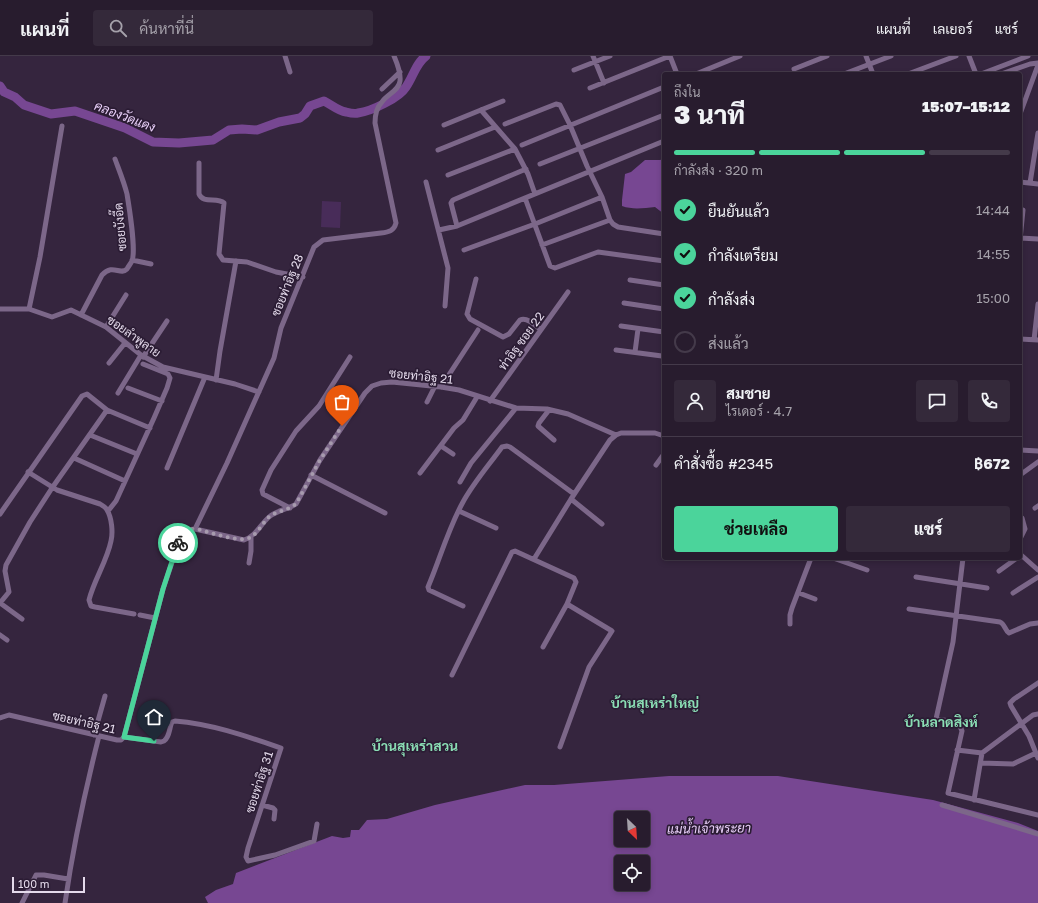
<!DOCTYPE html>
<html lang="th">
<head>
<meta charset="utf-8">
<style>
	:root { --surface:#281c2e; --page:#34293a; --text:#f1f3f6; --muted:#a5a1aa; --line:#443a4a; --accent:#4bd49b }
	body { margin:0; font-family:"Golos Text",Sarabun,sans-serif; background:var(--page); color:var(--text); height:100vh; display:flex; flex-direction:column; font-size:15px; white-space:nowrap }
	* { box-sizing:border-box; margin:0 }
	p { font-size:13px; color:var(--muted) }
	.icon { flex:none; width:22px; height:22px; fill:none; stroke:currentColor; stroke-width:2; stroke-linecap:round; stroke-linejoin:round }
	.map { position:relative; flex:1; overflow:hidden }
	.side { position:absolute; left:662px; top:16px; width:360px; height:488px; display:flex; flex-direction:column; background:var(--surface); border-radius:4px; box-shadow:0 2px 6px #0003,0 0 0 1px var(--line) }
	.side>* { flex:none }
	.needle { width:26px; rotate:155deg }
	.buttons { position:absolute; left:614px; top:755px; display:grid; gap:8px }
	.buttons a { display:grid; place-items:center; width:36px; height:36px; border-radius:4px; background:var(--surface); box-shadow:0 2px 6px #0003,0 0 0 1px var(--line); font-size:20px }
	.scale { position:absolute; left:12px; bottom:10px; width:73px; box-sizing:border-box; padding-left:4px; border:2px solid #e4daeb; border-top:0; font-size:11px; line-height:14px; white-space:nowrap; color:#e4daeb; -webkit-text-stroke:3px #2b1c34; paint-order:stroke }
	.pin { position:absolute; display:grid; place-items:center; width:34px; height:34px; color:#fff; margin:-41px -17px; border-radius:50% 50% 50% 0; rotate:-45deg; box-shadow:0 0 4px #0007 }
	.pin .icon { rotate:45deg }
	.courier { position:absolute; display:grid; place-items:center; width:40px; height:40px; margin:-20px; border:3px solid #4bd49b; border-radius:50%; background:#fff; color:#222; box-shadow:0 1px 5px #0007 }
	.overview em { font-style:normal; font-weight:800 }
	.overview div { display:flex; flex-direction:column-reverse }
	.overview { display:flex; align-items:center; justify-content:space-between; height:68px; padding:0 12px }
	h1 { font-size:26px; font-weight:800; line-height:30px }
	.bar { display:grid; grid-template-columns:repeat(4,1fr); gap:6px 4px; align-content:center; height:48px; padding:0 12px }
	.bar i { height:5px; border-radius:3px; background:var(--line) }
	.bar .active { background:var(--accent) }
	.bar p { grid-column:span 4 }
	.line { display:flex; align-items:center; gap:10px; padding:0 12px; border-top:1px solid var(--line) }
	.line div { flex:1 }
	.round { display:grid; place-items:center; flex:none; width:42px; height:42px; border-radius:4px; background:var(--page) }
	ol { padding:0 12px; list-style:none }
	li { display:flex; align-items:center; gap:12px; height:44px }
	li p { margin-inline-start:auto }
	li .icon { padding:4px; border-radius:50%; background:var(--accent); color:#111; stroke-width:4 }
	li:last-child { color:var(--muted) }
	li i { width:22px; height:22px; border:2px solid var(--line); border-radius:50% }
	.primary-button { display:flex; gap:8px; margin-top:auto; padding:8px 12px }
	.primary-button a { flex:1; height:46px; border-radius:4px; background:var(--accent); color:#111; font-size:16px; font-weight:800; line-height:46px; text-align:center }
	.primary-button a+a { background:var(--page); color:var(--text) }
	header { display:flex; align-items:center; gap:24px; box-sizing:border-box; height:56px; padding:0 20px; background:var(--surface); border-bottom:1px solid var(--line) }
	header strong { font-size:19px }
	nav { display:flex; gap:22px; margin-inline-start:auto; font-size:14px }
	.search { width:280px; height:36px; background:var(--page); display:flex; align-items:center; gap:10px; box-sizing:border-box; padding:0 14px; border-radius:4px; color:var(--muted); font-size:15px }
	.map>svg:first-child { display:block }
	.green { fill:#482c59 }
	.water { fill:#774792; fill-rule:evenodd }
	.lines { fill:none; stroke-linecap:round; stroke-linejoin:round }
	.river { stroke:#774792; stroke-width:9 }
	.street { stroke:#7c6789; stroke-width:5 }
	.done { stroke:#a79bae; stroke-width:4; stroke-dasharray:0 7.2 }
	.route { stroke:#4bd49b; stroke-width:5 }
	.labels { text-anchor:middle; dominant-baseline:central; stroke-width:3.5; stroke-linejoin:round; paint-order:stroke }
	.street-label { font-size:12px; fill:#e4daeb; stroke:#2b1c34 }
	.water-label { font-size:13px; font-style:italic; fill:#e7cef7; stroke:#2b1c34 }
	.quarter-label { font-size:14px; font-weight:bold; fill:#8addb4; stroke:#2b1c34 }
</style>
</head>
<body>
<header>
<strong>แผนที่</strong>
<div class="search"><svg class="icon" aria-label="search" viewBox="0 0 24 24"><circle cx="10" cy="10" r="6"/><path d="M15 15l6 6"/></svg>ค้นหาที่นี่</div>
<nav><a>แผนที่</a><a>เลเยอร์</a><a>แชร์</a></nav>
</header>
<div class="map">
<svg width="1038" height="847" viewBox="0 0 1038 847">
	<rect width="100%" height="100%" fill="#35253e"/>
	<!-- green -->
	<path class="green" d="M322 145 341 146 340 172 321 171Z"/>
	<!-- water -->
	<path class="water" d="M664 103V158L655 151C644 152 633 154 622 150V144L625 118 631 116 645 104H660Z
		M669 720H778L933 744 1018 767 1038 775V847H208L205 841 216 834 233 828 236 817 332 780 343 782 350 781 351 774H359L367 764 387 763 435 749 525 729H554ZM621 762H643V784H621ZM621 806H643V828H621Z"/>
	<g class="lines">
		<!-- river -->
		<path class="river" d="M0 30 4 36 15 41 24 49 51 58 75 55 125 72 153 86 179 87 213 84 229 74 242 73 257 74 279 66 300 62 305 58 310 50 324 45C332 49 338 55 346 56 350 57 355 58 358 57 372 55 399 42 406 31 413 21 416 7 426 0"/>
		<!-- street -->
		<path class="street" d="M285 0 290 16
			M593 0 604 27
			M670 0 677 18
			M866 0 873 18
			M969 0 976 18
			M794 13 827 0
			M574 14 610 0
			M696 18 740 0
			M844 18 891 0
			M908 18 956 0
			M981 18 1028 0
			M1001 18 1030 8 1038 7
			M590 32 670 0
			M382 33 400 16
			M481 54 515 93 528 118 535 138
			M1020 58 1038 9
			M505 68 556 48 560 49 570 69 587 110 602 141 610 164 613 168 618 171 664 178
			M444 69 503 45
			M522 89 664 31
			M438 94 495 71
			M199 107V138C203 148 217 141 224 147L219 198 223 204 247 206 276 216 303 221
			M540 108 664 59
			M448 119 515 93
			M426 126 448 212 445 250
			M1020 126 1038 128
			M1030 127 1038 77
			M525 142 550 210 555 212 598 196 664 205
			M457 170 451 147 453 144 526 113
			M439 174 457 170 664 85
			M1020 182 1038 183
			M1020 184 1023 154
			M542 189 610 164
			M464 194 535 168 602 141
			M132 204 151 208
			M476 223 467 258 470 263 503 281 509 278 520 264C527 261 535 269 541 274
			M630 224 664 229
			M624 247 664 253
			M0 253H29L52 261 71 254 106 271 141 299 163 311 235 328 259 336
			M29 253 40 201 62 70
			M81 259 102 219C113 207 120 220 127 213 128 211 131 207 132 205 136 195 129 150 127 138 124 126 119 114 115 103
			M621 270 664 276
			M106 271 126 239
			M1020 283 1038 284
			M1034 284 1038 248
			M616 294 662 300
			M635 296 638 273
			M143 301 167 265
			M109 307 125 287
			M216 324 220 295 236 205
			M441 331 478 274
			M128 332 162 345
			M118 337 141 299
			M490 345 568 236
			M427 346 435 330
			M549 354 539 367 538 370 554 384
			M90 379 137 398
			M441 390 453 398
			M1020 394 1038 395
			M74 402 125 425
			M656 409 664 398
			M167 412 205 321
			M28 416 57 434 100 448C103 450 106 451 107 454 112 462 113 477 111 485 107 505 94 524 89 544L91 550 95 551 134 558
			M420 417 454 372 463 364 477 341
			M311 419 385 457
			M1020 419 1038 406
			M460 426 471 407 516 352
			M571 443 602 468
			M290 452 263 438 262 434 271 414 296 375 319 350 350 301
			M1035 452 1038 450
			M108 455 116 445 154 362 167 332 170 322 168 318 143 308
			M459 455 496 472
			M0 458 82 340 87 338 107 354 150 372
			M195 473 227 407 274 302 281 272 314 191 323 184 381 177C389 176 394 175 396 167L375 67C375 59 377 51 382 46 387 38 399 35 400 25 401 17 397 7 394 0
			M1020 483 1025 473 1022 462
			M1020 498 1038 514
			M833 502 867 514
			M963 502 953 586 936 663C946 665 959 664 962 675L948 737 1038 759
			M534 503 571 443 610 384 616 379
			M249 507 251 495V482
			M999 515 1017 502
			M916 521 987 532
			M799 537 815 543
			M1013 537 1038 521
			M0 547 9 536 5 515 6 509 30 466 52 432 107 354
			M0 547 22 563
			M463 550 429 534 428 531C440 503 448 473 463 446 474 426 489 409 502 391L507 390 510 391 574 438
			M909 553 1000 566C1005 568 1005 575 1009 577L1030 568 1038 567
			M140 559 155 562
			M790 568V559L792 552 811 502
			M0 579 7 584
			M452 619 512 496 515 495 574 522 576 526 567 548 543 591
			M1038 627 1014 643 1010 647 1011 650 1029 680 1038 702
			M0 662 9 659 117 684H121L124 681 163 533 181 480 186 474 195 473 244 484C256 480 260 469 269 461 277 454 287 454 296 448L320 404 365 337 372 330 381 327 392 326 441 331 459 334 516 352 547 353 568 358 616 379 621 377H655L664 380
			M94 679 105 640
			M124 681 161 686 164 685C170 681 169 672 172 666L175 665C212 668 246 680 281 692L248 792 246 801 248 805 275 799 314 785 317 768
			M560 691 589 611 612 575 567 548
			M957 694 982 697 1033 659 1038 658
			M981 707 1013 708 1036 697
			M974 744 982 697
			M262 749 273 752 275 754 274 763
			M942 749 1038 778
			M22 847 36 819H44L68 823
			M65 847C73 791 85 735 99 680"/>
	</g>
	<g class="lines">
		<!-- done -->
		<path class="done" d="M178 487C182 477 186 472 197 473 210 476 241 488 251 481 259 476 263 466 270 460 278 455 288 454 296 448L320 404 342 370"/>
		<!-- route -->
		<path class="route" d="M154 685 124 681 163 533 178 487"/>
	</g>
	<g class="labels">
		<!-- street labels -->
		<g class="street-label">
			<text transform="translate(120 171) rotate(-95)">ซอยบังอี๊ด</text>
			<text transform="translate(287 229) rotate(-68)">ซอยท่าอิฐ 28</text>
			<text transform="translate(134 280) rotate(35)">ซอยลำพูลาย</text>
			<text transform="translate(521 285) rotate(-54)">ท่าอิฐ ซอย 22</text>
			<text transform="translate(421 320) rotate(6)">ซอยท่าอิฐ 21</text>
			<text transform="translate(84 666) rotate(13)">ซอยท่าอิฐ 21</text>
			<text transform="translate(259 726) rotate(-72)">ซอยท่าอิฐ 31</text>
		</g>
		<!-- water labels -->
		<g class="water-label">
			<text transform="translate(125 60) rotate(21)">คลองวัดแดง</text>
			<text transform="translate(709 772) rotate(-1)">แม่น้ำเจ้าพระยา</text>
		</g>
		<!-- quarter labels -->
		<g class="quarter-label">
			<text x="655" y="646">บ้านสุเหร่าใหญ่</text>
			<text x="941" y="665">บ้านลาดสิงห์</text>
			<text x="415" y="689">บ้านสุเหร่าสวน</text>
		</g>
	</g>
</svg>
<div class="buttons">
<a><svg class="needle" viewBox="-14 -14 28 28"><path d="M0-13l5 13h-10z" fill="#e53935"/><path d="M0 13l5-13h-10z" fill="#a5a1aa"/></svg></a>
<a><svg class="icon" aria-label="locate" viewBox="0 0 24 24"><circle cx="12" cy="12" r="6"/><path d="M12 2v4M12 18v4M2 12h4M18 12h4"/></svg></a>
</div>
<div class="scale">100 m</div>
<div class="pin" style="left:342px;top:370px;background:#ea580c"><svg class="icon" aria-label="bag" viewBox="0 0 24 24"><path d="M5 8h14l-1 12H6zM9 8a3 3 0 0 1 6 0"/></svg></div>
<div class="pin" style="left:154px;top:685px;background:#1f2937"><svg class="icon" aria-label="home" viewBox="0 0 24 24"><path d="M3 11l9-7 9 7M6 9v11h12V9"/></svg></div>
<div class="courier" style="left:178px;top:487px"><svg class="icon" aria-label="bike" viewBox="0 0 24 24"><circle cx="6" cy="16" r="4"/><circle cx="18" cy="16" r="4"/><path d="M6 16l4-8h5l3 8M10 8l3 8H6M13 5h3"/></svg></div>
<section class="side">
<div class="overview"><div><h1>3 นาที</h1><p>ถึงใน</p></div><em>15:07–15:12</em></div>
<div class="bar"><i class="active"></i><i class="active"></i><i class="active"></i><i></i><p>กำลังส่ง · 320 m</p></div>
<ol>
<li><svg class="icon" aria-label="check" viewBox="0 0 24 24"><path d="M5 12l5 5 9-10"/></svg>ยืนยันแล้ว<p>14:44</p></li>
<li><svg class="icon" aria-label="check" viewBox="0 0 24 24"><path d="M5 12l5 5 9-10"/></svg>กำลังเตรียม<p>14:55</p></li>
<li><svg class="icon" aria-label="check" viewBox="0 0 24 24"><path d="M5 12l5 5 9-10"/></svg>กำลังส่ง<p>15:00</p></li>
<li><i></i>ส่งแล้ว</li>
</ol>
<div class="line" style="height:72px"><a class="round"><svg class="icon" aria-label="person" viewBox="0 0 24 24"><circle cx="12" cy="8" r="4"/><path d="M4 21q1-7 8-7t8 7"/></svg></a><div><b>สมชาย</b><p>ไรเดอร์ · 4.7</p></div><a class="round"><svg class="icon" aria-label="chat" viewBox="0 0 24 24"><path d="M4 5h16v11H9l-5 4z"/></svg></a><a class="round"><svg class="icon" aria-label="phone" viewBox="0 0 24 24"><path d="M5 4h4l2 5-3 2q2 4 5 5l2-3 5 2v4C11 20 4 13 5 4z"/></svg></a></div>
<div class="line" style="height:52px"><div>คำสั่งซื้อ #2345</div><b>฿672</b></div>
<div class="primary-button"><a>ช่วยเหลือ</a><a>แชร์</a></div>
</section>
</div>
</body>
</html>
